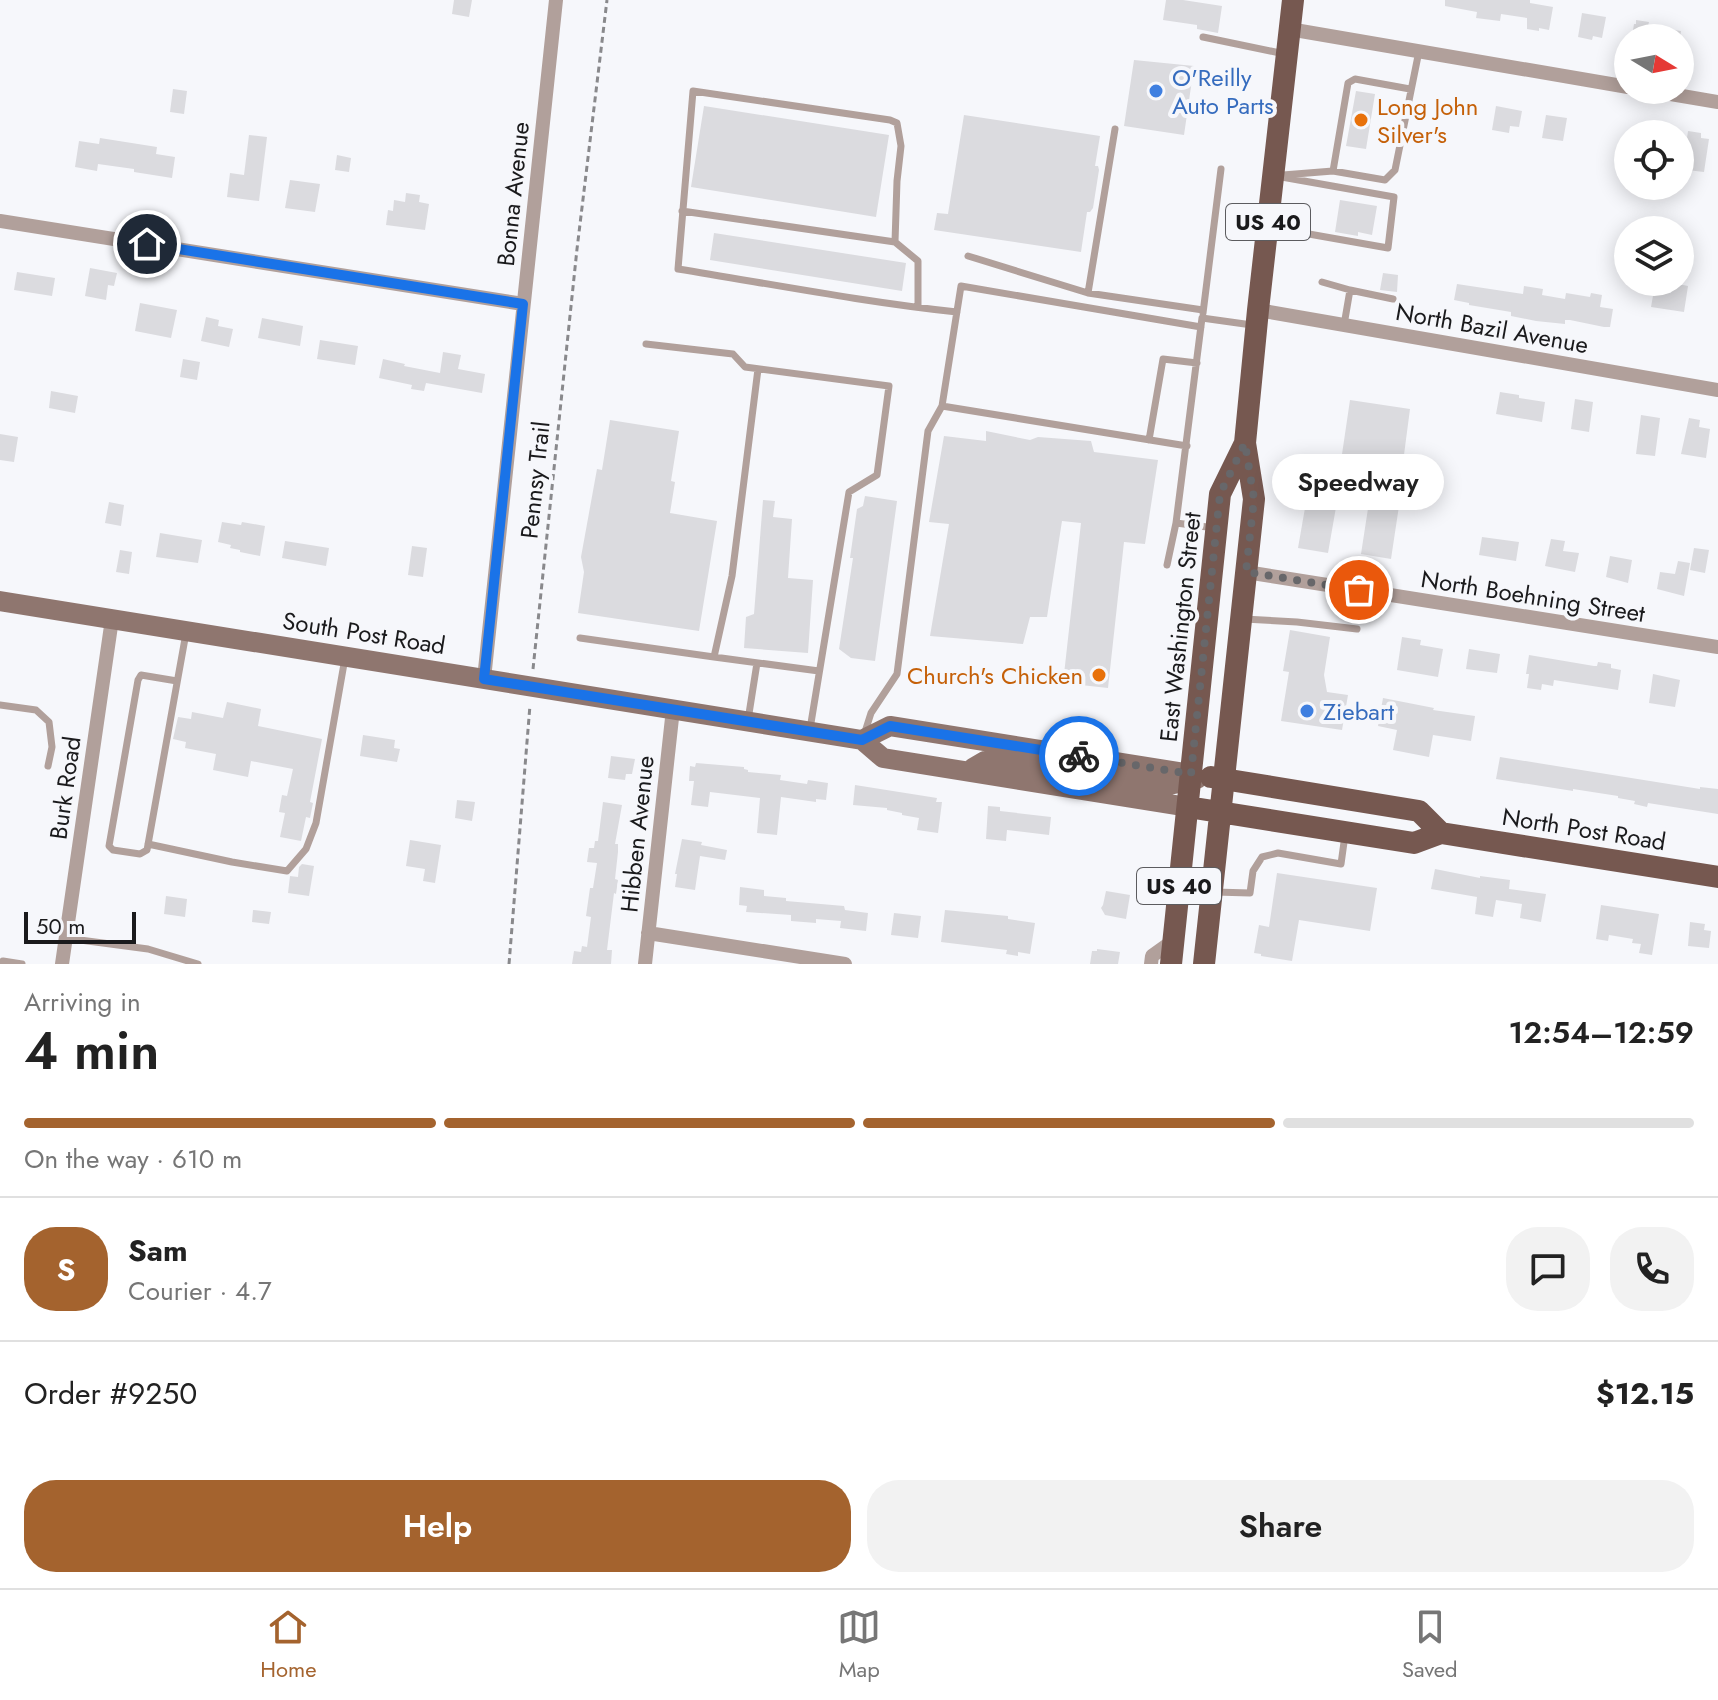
<!DOCTYPE html>
<html lang="en">
<head>
<meta charset="utf-8">
<style>
	:root { --surface:#fff; --page:#f2f2f2; --text:#222; --muted:#767676; --line:#e0e0e0; --accent:#a4632e }
	body { margin:0; font-family:Jost,sans-serif; background:var(--page); color:var(--text); height:100vh; display:flex; flex-direction:column; font-size:30px; white-space:nowrap }
	* { box-sizing:border-box; margin:0 }
	p { font-size:26px; color:var(--muted) }
	.icon { flex:none; width:44px; height:44px; fill:none; stroke:currentColor; stroke-width:2; stroke-linecap:round; stroke-linejoin:round }
	.map { position:relative; height:964px; overflow:hidden }
	.panel { display:flex; flex-direction:column; background:var(--surface); flex:1 }
	.panel>* { flex:none }
	.needle { width:52px; rotate:100deg }
	.controls { position:absolute; left:1614px; top:24px; display:grid; gap:16px }
	.controls a { display:grid; place-items:center; width:80px; height:80px; border-radius:50%; background:var(--surface); box-shadow:0 4px 20px #0003; font-size:40px }
	.scale { position:absolute; left:24px; bottom:20px; width:112px; box-sizing:border-box; padding-left:8px; border:4px solid #1a1a1c; border-top:0; font-size:22px; line-height:28px; white-space:nowrap; color:#1a1a1c; -webkit-text-stroke:6px #f6f7fb; paint-order:stroke }
	.pin { position:absolute; display:grid; place-items:center; width:68px; height:68px; color:#fff; margin:-34px; border:4px solid #fff; border-radius:50%; box-shadow:0 2px 8px #0007 }
	.courier { position:absolute; display:grid; place-items:center; width:80px; height:80px; margin:-40px; border:6px solid #1a73e8; border-radius:50%; background:#fff; color:#222; box-shadow:0 2px 10px #0007 }
	.bubble { position:absolute; height:56px; border-radius:28px; background:var(--surface); box-shadow:0 4px 20px #0003; font-size:26px; font-weight:600; line-height:56px; text-align:center }
	.head em { font-style:normal; font-weight:600 }
	.head div { display:flex; flex-direction:column-reverse }
	.head { display:flex; align-items:center; justify-content:space-between; height:136px; padding:0 24px }
	h1 { font-size:52px; font-weight:600; line-height:60px }
	.bar { display:grid; grid-template-columns:repeat(4,1fr); gap:12px 8px; align-content:center; height:96px; padding:0 24px }
	.bar i { height:10px; border-radius:6px; background:var(--line) }
	.bar .current { background:var(--accent) }
	.bar p { grid-column:span 4 }
	.line { display:flex; align-items:center; gap:20px; padding:0 24px; border-top:2px solid var(--line) }
	.line div { flex:1 }
	.round { display:grid; place-items:center; flex:none; width:84px; height:84px; border-radius:32px; background:var(--page) }
	.action { display:flex; gap:16px; margin-top:auto; padding:16px 24px }
	.action a { flex:1; height:92px; border-radius:32px; background:var(--accent); color:#fff; font-size:32px; font-weight:600; line-height:92px; text-align:center }
	.action a+a { background:var(--page); color:var(--text) }
	.tab-bar { display:flex; justify-content:space-around; align-items:center; height:112px; border-top:2px solid var(--line); background:var(--surface); font-size:22px; color:var(--muted) }
	.tab-bar a { display:grid; justify-items:center; gap:4px }
	.tab-bar .current { color:var(--accent) }
	.map>svg:first-child { display:block }
	.building { fill:#dbdbdf }
	.lines { fill:none; stroke-linecap:round; stroke-linejoin:round }
	.path { stroke:#89898c; stroke-width:3; stroke-dasharray:6 4; stroke-linecap:butt }
	.lane { stroke:#b1a09b; stroke-width:7 }
	.street { stroke:#b1a09b; stroke-width:14 }
	.secondary { stroke:#8f766f; stroke-width:20 }
	.primary { stroke:#765850; stroke-width:22 }
	.done { stroke:#67676a; stroke-width:8; stroke-dasharray:0 14.4 }
	.route { stroke:#1a73e8; stroke-width:10 }
	.shop-dot { fill:#3f7fe0; stroke:#f6f7fb; stroke-width:3 }
	.food-dot { fill:#e8710a; stroke:#f6f7fb; stroke-width:3 }
	.labels { text-anchor:middle; dominant-baseline:central; stroke-width:8; stroke-linejoin:round; paint-order:stroke }
	.shield { fill:#f6f7fb; stroke:#5c5c5f; stroke-width:2 }
	.shield-label { font-size:22px; font-weight:bold; fill:#1a1a1c }
	.shop-label { font-size:24px; fill:#366cbe; stroke:#f6f7fb; text-anchor:start }
	.food-label { font-size:24px; fill:#c56008; stroke:#f6f7fb; text-anchor:start }
	.street-label { font-size:24px; fill:#1a1a1c; stroke:#f6f7fb }
</style>
</head>
<body>
<div class="map">
<svg width="1718" height="964" viewBox="0 0 1718 964">
	<rect width="100%" height="100%" fill="#f6f7fb"/>
	<!-- building -->
	<path class="building" d="M454 0H472L469 17 452 14Z
		M1166 0H1183L1222 6 1218 33 1197 29V25L1163 20Z
		M1445 0H1530V3L1553 7 1549 30 1539 28V31L1527 29V18L1501 14 1500 21 1476 18 1477 12 1445 6Z
		M1582 13 1606 17 1602 38 1593 36 1592 40 1578 37Z
		M1636 20 1649 22 1648 26 1681 31 1680 38H1635L1632 36 1634 24H1636Z
		M1134 60 1194 66 1184 135 1124 126Z
		M173 89 187 91 184 114 170 112Z
		M1356 91 1375 94 1366 149 1346 146Z
		M704 106 889 135 876 217 691 187Z
		M1496 106 1522 111 1519 127 1510 126 1509 133 1492 130Z
		M964 115 1100 136 1095 166H1098L1099 170 1093 208 1090 212H1087L1081 252 934 230 937 213 948 214Z
		M1546 115 1567 118 1563 141 1542 138Z
		M1688 131 1701 133V138L1709 139 1704 172 1687 170 1688 164 1680 163V144L1686 145Z
		M249 135 267 137 259 201 227 197 230 173 244 175Z
		M100 138 157 147 156 154 175 157 172 178 134 172V169L98 164 97 171 75 167 79 141 99 144Z
		M337 155 351 158 349 172 335 170Z
		M290 180 320 184 315 212 285 208Z
		M406 193 420 195 419 202 429 204 425 230 386 225 388 210 393 211 394 200 405 202Z
		M1340 200 1377 206 1372 235 1358 232V236L1335 232Z
		M714 233 906 263 902 291 710 260Z
		M90 268 117 273 114 286 108 285 106 300 85 296Z
		M17 272 55 278 52 296 14 290Z
		M1383 273 1398 275 1397 292 1380 290Z
		M1673 283 1688 286 1684 312 1651 307 1654 290 1671 293Z
		M1457 284 1523 294 1524 286 1543 289 1542 295 1565 299 1566 293 1590 297 1591 293 1602 295 1600 307 1613 309 1610 327H1604L1570 320H1565V324L1536 321 1511 316V312L1469 305V303L1454 300Z
		M140 303 177 310 171 338 135 331Z
		M206 317 219 320 218 326 233 329 229 347 201 341Z
		M262 318 303 326 300 346 258 338Z
		M320 340 358 346 355 365 317 359Z
		M443 352 461 355 458 369 485 374 482 393 426 383 424 391 411 389 412 385 379 378 383 359 405 364 404 366 440 373Z
		M183 359 200 362 197 380 180 377Z
		M51 391 78 396 75 413 49 408Z
		M1500 392 1519 395V398L1545 402 1542 422 1496 414Z
		M1575 399 1593 402 1589 432 1571 429Z
		M1350 400 1410 409 1402 470 1341 461Z
		M1641 415 1660 418 1655 456 1636 454Z
		M1689 418 1700 420 1699 427 1710 429 1706 458 1681 454Z
		M610 420 679 431 671 481 675 482 670 513 717 521 699 631 578 613 584 572 581 557 597 469 602 470Z
		M986 431 1030 440 1038 437 1091 441 1094 452 1158 460 1145 544 1124 542 1108 688 1063 683 1081 523 1062 521 1047 617H1030L1023 644 930 636 949 524 929 522 944 436 986 441Z
		M0 434 18 437 14 462 0 460Z
		M1309 485 1339 490 1328 553 1298 548Z
		M865 496 897 501 875 661 851 658 839 649 853 558H850L857 509 863 506Z
		M763 500 775 501 773 517 792 519 788 578 813 580 808 653 744 648 746 617 754 614Z
		M109 502 124 505 121 526 105 523Z
		M1369 502 1399 506 1391 559 1361 554Z
		M222 522 241 525 242 522 265 526 260 556 240 552V550L230 548 231 545 218 542Z
		M160 533 202 540 198 563 156 557Z
		M1482 537 1519 542 1516 561 1479 555Z
		M1551 539 1565 541 1563 551 1579 553 1575 572 1545 566Z
		M285 541 329 548 326 566 282 558Z
		M412 546 427 548 423 577 408 575Z
		M1694 548 1709 550 1705 573 1690 570Z
		M120 550 132 552 129 574 116 572Z
		M1610 556 1632 560 1628 583 1606 577Z
		M1678 561 1690 563 1684 596 1657 589 1660 572 1675 574Z
		M1290 630 1330 637 1324 675 1327 692 1348 695 1342 730 1281 721 1289 672 1283 671Z
		M1402 637 1421 640 1420 645 1443 649 1438 677 1397 670Z
		M1469 649 1500 654 1497 673 1466 669Z
		M1529 655 1594 666H1597L1598 662 1611 664V668L1621 670 1618 690 1554 680 1553 686 1542 684 1541 690 1527 688 1529 674H1526Z
		M1653 674 1680 680 1675 707 1649 703Z
		M1383 698 1434 708 1433 710 1475 716 1471 741 1433 735 1429 757 1393 750 1397 730 1378 726Z
		M227 702 261 709 258 726 322 739 310 802 313 803 310 818 306 817 301 841 280 837 285 813 279 812 282 795 287 796 293 769 251 761 248 777 213 770 216 754 185 748 186 742 173 739 178 717 191 719 192 712 223 718Z
		M363 735 395 740 394 748 400 749 397 762 360 756Z
		M611 756 635 759 632 774H626L625 780 608 778Z
		M1500 757 1700 789V787L1718 789V814L1648 803 1647 807 1634 804 1635 801 1618 798V796L1573 789V791L1496 779Z
		M696 763 744 767V769L748 770V772L781 775 780 780 807 784 808 780 828 783 826 800 816 799V802L781 797 777 835 757 833 760 798 710 792 708 807 691 805 694 781H689L690 766 695 767Z
		M855 785 937 798 936 802H942L938 833 917 830 919 818 902 815V813L887 810V808L853 805Z
		M457 800 475 802 472 821 455 818Z
		M603 802 622 805 615 844H618V852L615 879 618 880 616 894 614 893 607 950H612L611 964H572L574 951 581 952 582 946 587 947 591 917 586 916 590 888H593L597 863 587 862 589 848H594L595 841H598Z
		M988 806 1000 807V811L1051 817 1049 835 1007 830 1006 841 986 839Z
		M682 839 702 842 701 845 727 850 725 860 700 856 695 890 675 887 677 874H675Z
		M410 840 441 845 435 883 423 881 425 869 406 866Z
		M302 864 314 866 309 896 288 893 290 876 298 877 299 867Z
		M1435 869 1480 878V876L1510 880 1509 889 1546 894 1541 922 1520 918 1522 904 1496 900 1493 917 1475 914 1477 897 1431 889Z
		M1277 873 1377 888 1370 931 1299 920 1292 961 1261 956V954L1254 953 1259 925 1269 927Z
		M740 887 764 890V896L786 898V901L844 906 845 910 868 913 866 931 840 928 841 921 816 919V923L791 921V915L746 912 747 906 739 905Z
		M1106 891 1130 895 1126 919 1105 915 1101 908 1103 905Z
		M166 896 187 899 185 917 164 914Z
		M1601 905 1659 914 1652 955 1639 953 1641 944 1632 943 1633 939 1609 935 1608 941 1596 939Z
		M253 910 271 912 269 924 252 922Z
		M945 910 1008 916V919L1035 923 1030 954 1018 952V956L1006 954 1007 950 941 942Z
		M894 913 921 916 918 938 891 935Z
		M1690 922 1705 924 1704 930 1711 931 1709 948 1688 946Z
		M1097 949 1120 952 1118 964H1090L1092 951H1097Z"/>
	<g class="lines">
		<!-- path -->
		<path class="path" d="M533 669 577 249 607 0
			M509 964 530 705"/>
		<!-- lane -->
		<path class="lane" d="M1203 37 1285 54
			M1115 129 1088 293 1203 310
			M1333 171 1348 83 1355 79 1410 89
			M1283 175 1333 171 1385 180 1395 170 1419 51
			M682 211 895 242
			M1269 227 1388 248 1394 197 1276 176
			M968 256 1088 293
			M1322 282 1350 290
			M918 307V261L895 242 897 181 901 146 897 123 890 120 693 91 678 269C771 284 864 302 957 312
			M1203 313 1221 169
			M1344 325 1350 290 1393 299
			M646 344 733 354 745 367 889 386 877 475 849 492 810 729
			M758 369 732 576 714 657 819 671
			M942 406 1187 446
			M1149 440 1163 359 1197 363
			M1215 528 1176 523 1202 318 1252 325
			M1167 565 1176 523
			M1244 619 1297 622 1357 629
			M580 638 714 657
			M177 681 141 675 138 680 109 846 113 850 140 854 147 850 186 633
			M0 705 36 710 49 722 52 747 48 766
			M748 720 757 663
			M864 735 871 713 897 674 928 431 942 406 961 286 1201 327
			M148 844 232 862 287 871 306 849 316 823 345 658
			M1215 892 1250 893 1253 871 1262 857 1278 853 1341 864 1345 835
			M65 938 148 949 198 964
			M3 964V961L22 964"/>
		<!-- street -->
		<path class="street" d="M1289 29 1628 87
			M1647 90 1718 102
			M0 221 523 304
			M1258 310 1718 390
			M1246 572 1718 647
			M484 679 556 0
			M648 933 845 964
			M62 964 112 619
			M645 964 673 709
			M1151 964 1152 956 1173 941"/>
		<!-- secondary -->
		<path class="secondary" d="M0 601 862 740 883 758 1188 807
			M862 740 890 726 1191 774
			M973 768 985 761 1031 764 1169 785 1197 779"/>
		<!-- primary -->
		<path class="primary" d="M1211 777 1419 811 1441 833
			M1188 807 1414 843 1441 833 1718 877
			M1171 964 1220 494 1245 443
			M1204 964 1254 499 1245 443 1258 310 1293 0"/>
	</g>
	<g class="lines">
		<!-- done -->
		<path class="done" d="M1079 756 1191 774 1220 494 1245 443 1254 499 1246 572 1359 590"/>
		<!-- route -->
		<path class="route" d="M147 244 523 304 484 679 862 740 890 726 1079 756"/>
	</g>
	<!-- markers -->
	<g class="shop-dot">
		<circle cx="1156" cy="91" r="8"/>
		<circle cx="1307" cy="711" r="8"/>
	</g>
	<g class="food-dot">
		<circle cx="1361" cy="120" r="8"/>
		<circle cx="1099" cy="675" r="8"/>
	</g>
	<g class="labels">
		<!-- shield labels -->
		<g class="shield">
			<rect x="1226" y="204" width="84" height="36" rx="6"/>
			<rect x="1137" y="868" width="84" height="36" rx="6"/>
		</g>
		<g class="shield-label">
			<text x="1268" y="222">US 40</text>
			<text x="1179" y="886">US 40</text>
		</g>
		<!-- shop labels -->
		<g class="shop-label">
			<text x="1172" y="77">O'Reilly<tspan x="1172" dy="28">Auto Parts</tspan></text>
			<text x="1323" y="711">Ziebart</text>
		</g>
		<!-- food labels -->
		<g class="food-label">
			<text x="1377" y="106">Long John<tspan x="1377" dy="28">Silver's</tspan></text>
			<text x="1083" y="675" text-anchor="end">Church's Chicken</text>
		</g>
		<!-- street labels -->
		<g class="street-label">
			<text transform="translate(513 194) rotate(-84)">Bonna Avenue</text>
			<text transform="translate(1492 328) rotate(10)">North Bazil Avenue</text>
			<text transform="translate(535 480) rotate(-84)">Pennsy Trail</text>
			<text transform="translate(1533 596) rotate(9)">North Boehning Street</text>
			<text transform="translate(1180 627) rotate(-84)">East Washington Street</text>
			<text transform="translate(364 633) rotate(9)">South Post Road</text>
			<text transform="translate(65 788) rotate(-82)">Burk Road</text>
			<text transform="translate(1584 829) rotate(9)">North Post Road</text>
			<text transform="translate(637 834) rotate(-84)">Hibben Avenue</text>
		</g>
	</g>
</svg>
<div class="controls">
<a><svg class="needle" viewBox="-14 -14 28 28"><path d="M0-13l5 13h-10z" fill="#e53935"/><path d="M0 13l5-13h-10z" fill="#767676"/></svg></a>
<a><svg class="icon" aria-label="locate" viewBox="0 0 24 24"><circle cx="12" cy="12" r="6"/><path d="M12 2v4M12 18v4M2 12h4M18 12h4"/></svg></a>
<a><svg class="icon" aria-label="layers" viewBox="0 0 24 24"><path d="M12 4l9 5-9 5-9-5zM3 14l9 5 9-5"/></svg></a>
</div>
<div class="scale">50 m</div>
<div class="pin" style="left:1359px;top:590px;background:#ea580c"><svg class="icon" aria-label="bag" viewBox="0 0 24 24"><path d="M5 8h14l-1 12H6zM9 8a3 3 0 0 1 6 0"/></svg></div>
<div class="pin" style="left:147px;top:244px;background:#1f2937"><svg class="icon" aria-label="home" viewBox="0 0 24 24"><path d="M3 11l9-7 9 7M6 9v11h12V9"/></svg></div>
<div class="courier" style="left:1079px;top:756px"><svg class="icon" aria-label="bike" viewBox="0 0 24 24"><circle cx="6" cy="16" r="4"/><circle cx="18" cy="16" r="4"/><path d="M6 16l4-8h5l3 8M10 8l3 8H6M13 5h3"/></svg></div>
<div class="bubble" style="left:1272px;top:454px;width:172px">Speedway</div>
</div>
<section class="panel">
<div class="head"><div><h1>4 min</h1><p>Arriving in</p></div><em>12:54–12:59</em></div>
<div class="bar"><i class="current"></i><i class="current"></i><i class="current"></i><i></i><p>On the way · 610 m</p></div>
<div class="line" style="height:144px"><b class="round" style="background:var(--accent);color:#fff">S</b><div><b>Sam</b><p>Courier · 4.7</p></div><a class="round"><svg class="icon" aria-label="chat" viewBox="0 0 24 24"><path d="M4 5h16v11H9l-5 4z"/></svg></a><a class="round"><svg class="icon" aria-label="phone" viewBox="0 0 24 24"><path d="M5 4h4l2 5-3 2q2 4 5 5l2-3 5 2v4C11 20 4 13 5 4z"/></svg></a></div>
<div class="line" style="height:104px"><div>Order #9250</div><b>$12.15</b></div>
<div class="action"><a>Help</a><a>Share</a></div>
</section>
<nav class="tab-bar">
<a class="current"><svg class="icon" aria-label="home" viewBox="0 0 24 24"><path d="M3 11l9-7 9 7M6 9v11h12V9"/></svg>Home</a>
<a><svg class="icon" aria-label="map" viewBox="0 0 24 24"><path d="M3 6l6-2 6 2 6-2v14l-6 2-6-2-6 2zM9 4v14M15 6v14"/></svg>Map</a>
<a><svg class="icon" aria-label="saved" viewBox="0 0 24 24"><path d="M7 4h10v16l-5-4-5 4z"/></svg>Saved</a>
</nav>
</body>
</html>
